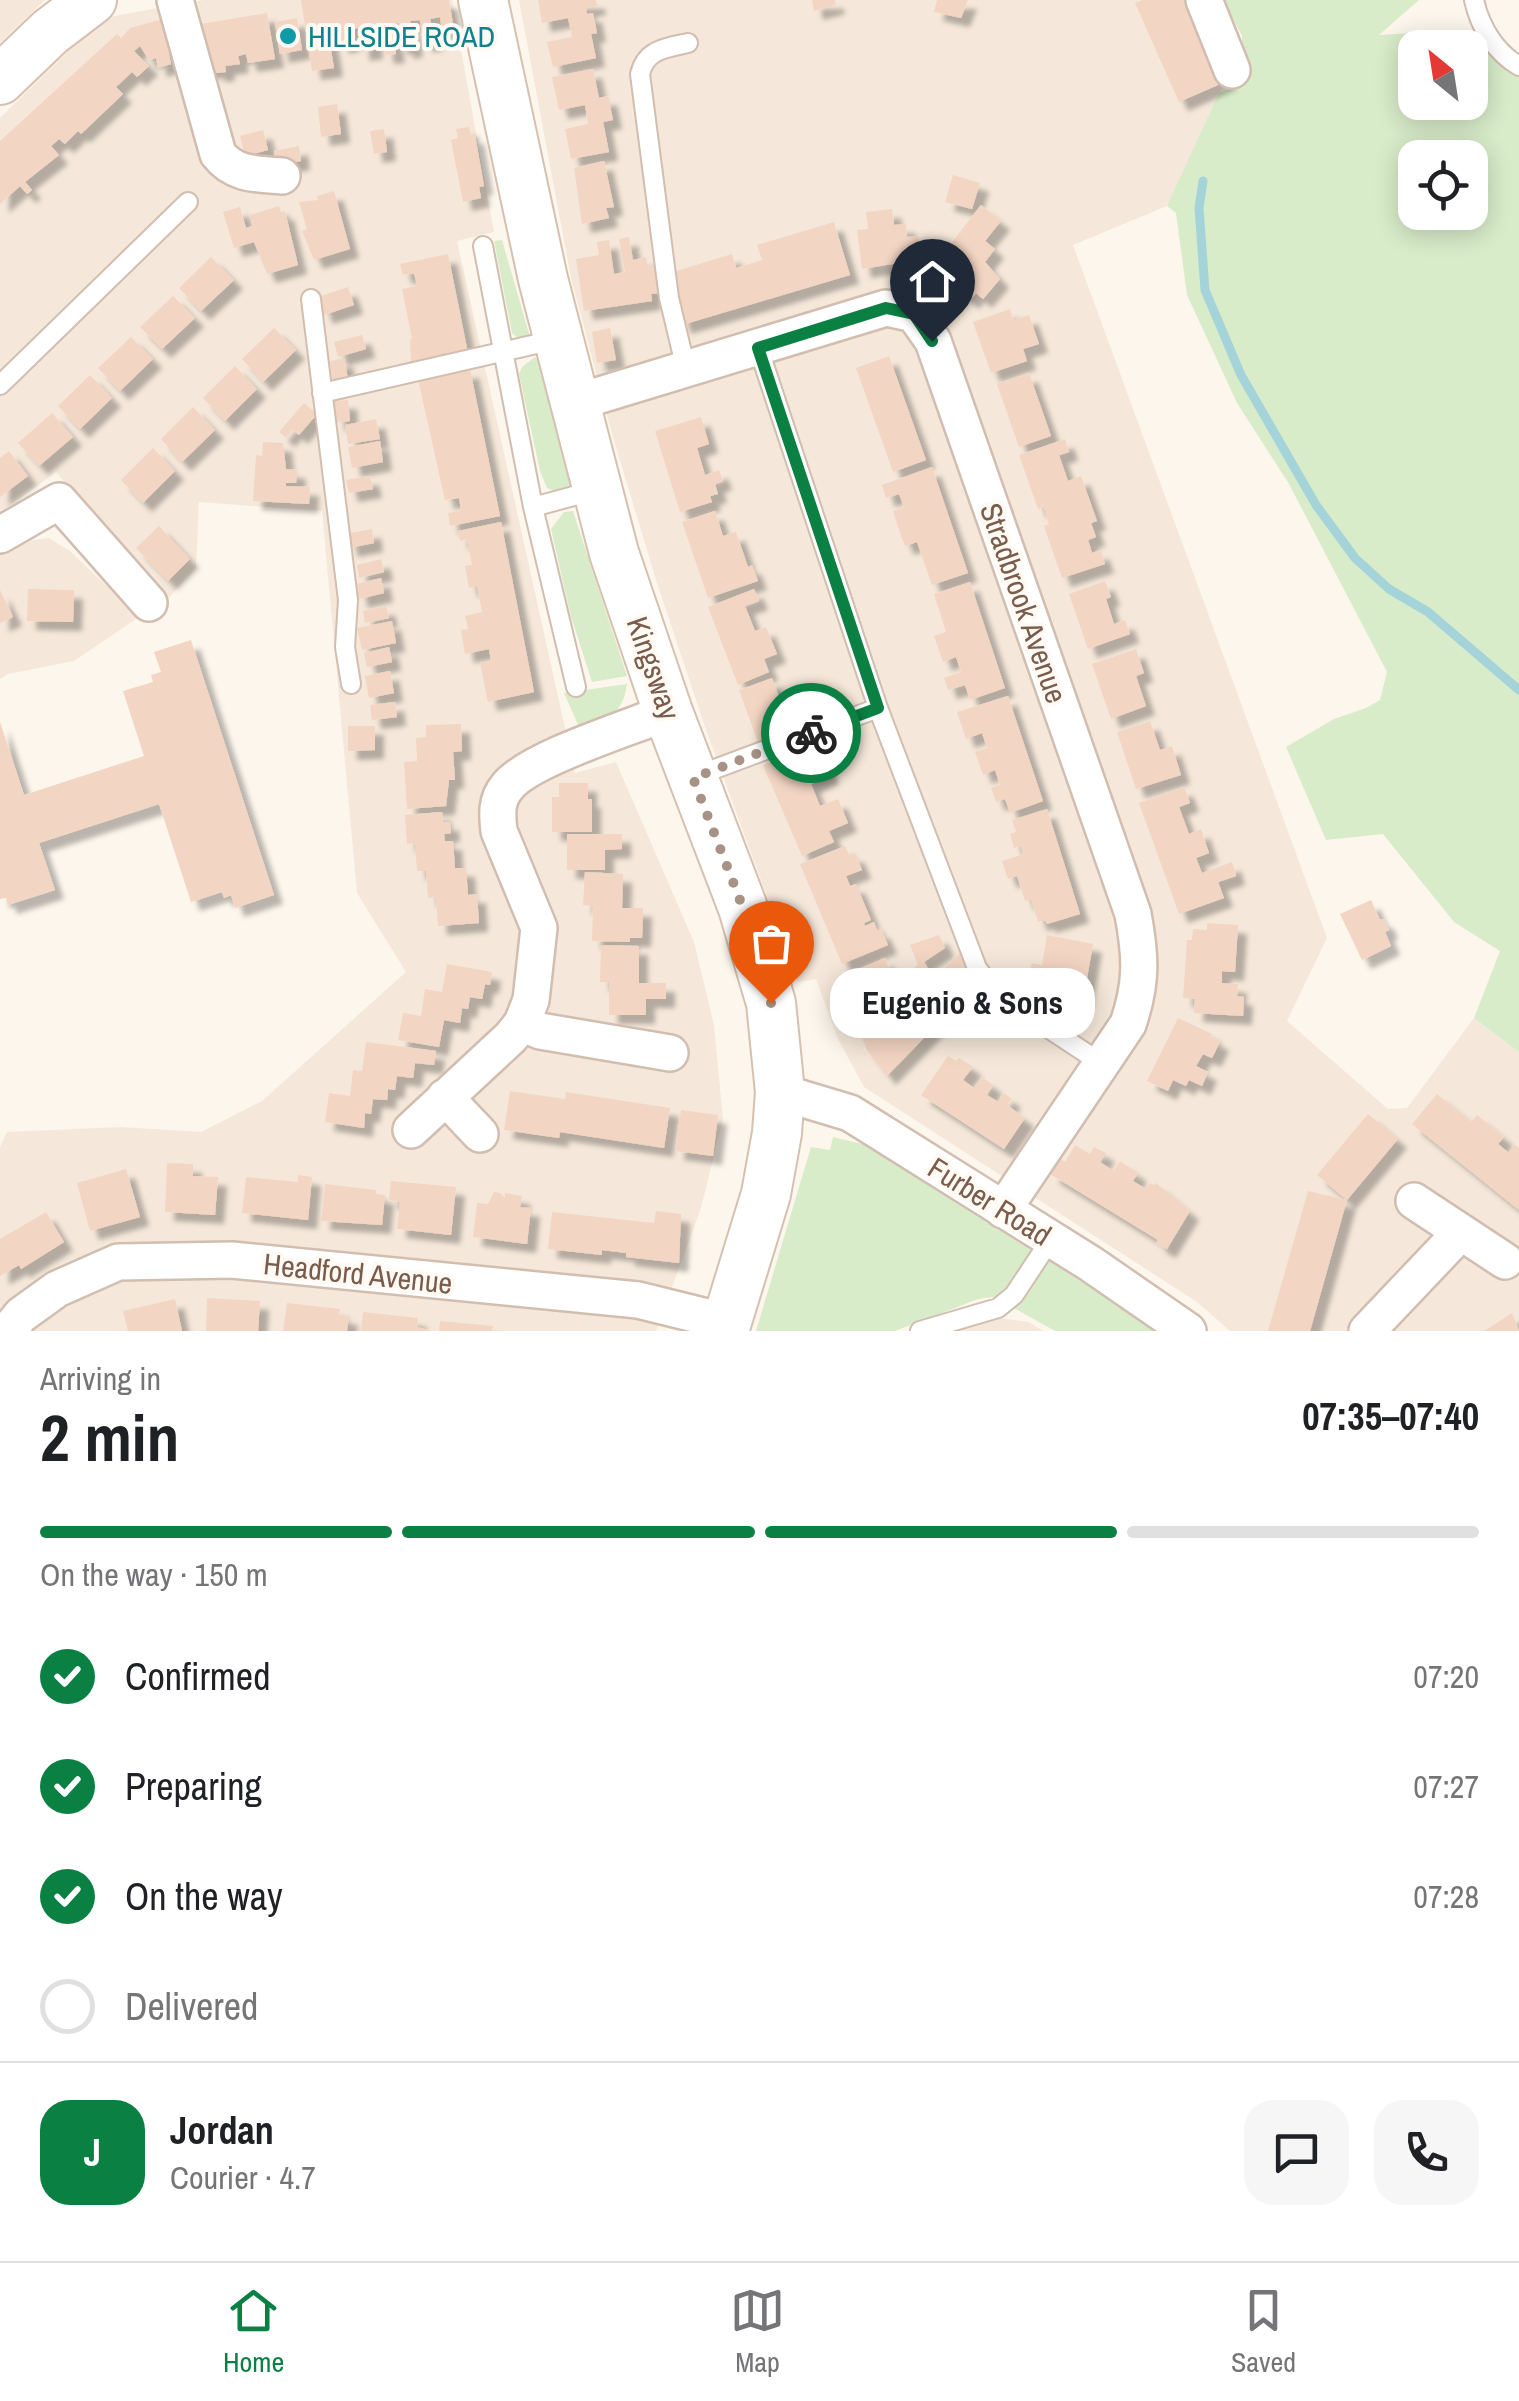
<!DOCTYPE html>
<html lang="en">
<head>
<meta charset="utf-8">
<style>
	:root { --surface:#fff; --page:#f6f6f6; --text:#202124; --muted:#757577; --line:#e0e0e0; --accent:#0b8043 }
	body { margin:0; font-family:"Archivo Narrow",sans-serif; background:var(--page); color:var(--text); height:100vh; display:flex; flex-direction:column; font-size:38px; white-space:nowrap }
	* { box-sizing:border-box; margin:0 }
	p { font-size:32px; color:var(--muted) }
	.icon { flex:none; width:55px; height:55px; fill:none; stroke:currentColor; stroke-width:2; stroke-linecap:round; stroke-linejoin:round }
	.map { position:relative; height:1331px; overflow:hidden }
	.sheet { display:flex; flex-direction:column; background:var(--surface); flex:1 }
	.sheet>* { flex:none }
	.needle { width:65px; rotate:330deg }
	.tools { position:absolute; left:1398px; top:30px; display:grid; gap:20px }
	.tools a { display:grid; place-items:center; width:90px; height:90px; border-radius:20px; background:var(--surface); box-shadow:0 5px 25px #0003; font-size:50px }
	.pin { position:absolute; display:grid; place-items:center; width:85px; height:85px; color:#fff; margin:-102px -42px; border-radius:50% 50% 50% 0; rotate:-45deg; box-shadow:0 0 10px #0007 }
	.pin .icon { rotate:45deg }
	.courier { position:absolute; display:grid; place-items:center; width:100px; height:100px; margin:-50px; border:8px solid #0b8043; border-radius:50%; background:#fff; color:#222; box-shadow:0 2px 12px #0007 }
	.bubble { position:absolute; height:70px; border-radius:30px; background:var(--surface); box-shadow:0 5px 25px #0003; font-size:32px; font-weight:700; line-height:70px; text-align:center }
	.summary em { font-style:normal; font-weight:700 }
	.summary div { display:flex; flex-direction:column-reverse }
	.summary { display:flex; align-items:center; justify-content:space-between; height:170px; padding:0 40px }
	h1 { font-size:65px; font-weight:700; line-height:75px }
	.bar { display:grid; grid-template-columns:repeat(4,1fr); gap:15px 10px; align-content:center; height:120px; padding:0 40px }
	.bar i { height:12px; border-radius:8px; background:var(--line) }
	.bar .active { background:var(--accent) }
	.bar p { grid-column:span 4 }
	.line { display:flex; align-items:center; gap:25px; padding:0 40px; border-top:2px solid var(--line) }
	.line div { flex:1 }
	.round { display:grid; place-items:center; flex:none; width:105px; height:105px; border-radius:30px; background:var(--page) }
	ol { padding:0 40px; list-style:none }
	li { display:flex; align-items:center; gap:30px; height:110px }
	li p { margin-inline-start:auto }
	li .icon { padding:10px; border-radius:50%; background:var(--accent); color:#fff; stroke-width:4 }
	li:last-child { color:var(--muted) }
	li i { width:55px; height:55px; border:5px solid var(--line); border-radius:50% }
	.tabs { display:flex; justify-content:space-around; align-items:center; height:140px; border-top:2px solid var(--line); background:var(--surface); font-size:28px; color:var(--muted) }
	.tabs a { display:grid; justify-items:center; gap:5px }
	.tabs .active { color:var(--accent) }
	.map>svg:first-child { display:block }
	.residential { fill:#f5e8da }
	.green { fill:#d8ecc9; fill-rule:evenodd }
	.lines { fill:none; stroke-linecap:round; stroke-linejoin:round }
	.stream { stroke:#a5d3da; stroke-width:9 }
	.building { fill:#f3d5c3; filter:url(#shadow) }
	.lane-casing { stroke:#d1beb0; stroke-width:22 }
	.street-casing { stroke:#d1beb0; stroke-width:40 }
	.secondary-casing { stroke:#d6c0b0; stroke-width:52 }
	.lane { stroke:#fff; stroke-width:18 }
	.street { stroke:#fff; stroke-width:35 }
	.secondary { stroke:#fff; stroke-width:48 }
	.done { stroke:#a89285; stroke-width:10; stroke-dasharray:0 18 }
	.route { stroke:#0b8043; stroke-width:12 }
	.culture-dot { fill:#0f9aa8; stroke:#fffaf3; stroke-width:4 }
	.labels { text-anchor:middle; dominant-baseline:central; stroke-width:8; stroke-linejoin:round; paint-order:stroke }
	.culture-label { font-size:30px; fill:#0d838f; stroke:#fffaf3; text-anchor:start }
	.street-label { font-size:30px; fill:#7a5c4d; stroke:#fffaf3 }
</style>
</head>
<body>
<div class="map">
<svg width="1519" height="1331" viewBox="0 0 1519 1331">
	<defs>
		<filter id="shadow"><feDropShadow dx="9" dy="9" stdDeviation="2.5" flood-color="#0004"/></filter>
	</defs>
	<rect width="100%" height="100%" fill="#fdf6ec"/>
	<!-- residential -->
	<path class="residential" d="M0 0H45L0 43Z
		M203 0H452L494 232 457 241 575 773 616 762 694 942 714 1025 723 1119 701 1208 656 1331H0V1147L7 1132 120 1127 201 1132 262 1101 406 972 357 893 322 511 199 502 196 568 164 603 56 472 0 513V118L84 36 114 16Z
		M519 0H1191L1227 81 1219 93 1188 165 1167 206 1073 245 1327 938 1287 1021 1388 1109 1407 1108 1474 1018 1519 1052V1331H1230L1197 1302 864 1087 837 1037 816 979 798 982 705 727 656 580 612 434 571 278Z
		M49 538 70 551 139 617 74 661 8 674 0 679V555L33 540Z
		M983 1316 1029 1322 1043 1331H939Z"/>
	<!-- green -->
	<path class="green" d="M1223 0H1419L1379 35 1441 31 1519 53V1052L1474 1018 1500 951 1454 922 1383 834 1326 840 1286 747 1334 719 1366 708 1380 700 1387 672 1289 484 1237 403 1187 295 1176 213 1167 206 1219 93 1243 84 1242 36ZM1415 48H1470V102H1415ZM1415 158H1470V212H1415Z
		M502 240 530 337 519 339 512 333 494 241Z
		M535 357 540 361 571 487 569 490 557 493 547 488 540 471 519 374 522 367Z
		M573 511 627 676 592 682 570 613 551 529 564 512Z
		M627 684C622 717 608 717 580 729L564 693Z
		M833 1137 866 1145 897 1162 1157 1331H1055L994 1297 978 1299 895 1331H756L811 1147 830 1150Z"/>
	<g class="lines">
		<!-- stream -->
		<path class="stream" d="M1203 181 1199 208 1205 290 1241 375 1316 505 1355 558 1389 589 1428 612 1519 690"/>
	</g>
	<!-- building -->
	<path class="building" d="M301 0H449L454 30 442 31 440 17 430 19 434 42 423 43 420 20 410 21 414 48 405 50 404 45 398 46 399 23 391 25 396 54 385 55 382 37 373 39 374 50 361 52 358 28 350 29 351 42 340 45 337 30 328 32 334 68 312 71Z
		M538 0H596L597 6 586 8 587 14 593 13 597 33 591 34 596 58 553 67 547 42 572 37 568 18 542 23Z
		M812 0H835L836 5 814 11Z
		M937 0H968L961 18 934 12Z
		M1142 0H1191L1227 81 1179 102 1135 3Z
		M267 13 275 59 248 63 246 54 238 56 240 64 225 66 226 72 216 73 215 69 202 71 195 25Z
		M170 17 179 51 169 54 171 64 158 68 156 58 149 60 140 46 134 51 149 66 137 77 132 72 116 87 123 94 81 134 78 131 65 144 59 139 51 146 59 155 25 182 32 190 27 194 20 186 0 204V141L117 34 121 38 130 28Z
		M297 18 302 50 280 54 275 22Z
		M593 69 599 98 608 96 613 120 603 122 609 152 571 159 565 129 588 124 585 105 559 110 552 77Z
		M337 104 341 134 321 137 318 107Z
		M469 127 471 136 475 135 484 186 479 187 481 198 463 202 451 140 458 138 456 129Z
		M384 129 387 152 374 154 370 131Z
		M263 130 268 150 245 156 240 136Z
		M299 146 301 161 276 166 274 151Z
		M604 161 614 207 606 208 609 218 582 224 574 168Z
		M953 175 980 183 972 209 945 202Z
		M334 191 350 249 314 260 302 231 307 229 299 202 318 200 317 196Z
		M981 205 1001 221 985 241 995 249 985 262 1000 279 983 299 976 293 970 300 931 269Z
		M279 206 281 212 285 211 298 265 267 274 254 242 234 248 223 212 240 207 246 228 253 226 250 215Z
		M892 209 894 225 906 224 907 237 918 236 921 256 911 257V261L862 269 857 230 868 229 866 212Z
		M834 222 850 275 682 325 674 295 679 294 673 272 732 254 736 268 762 260 757 245Z
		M629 237 633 260 646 257 648 267 659 266 663 293 651 294 652 301 584 311 576 259 599 255 597 242 609 240 614 274 625 272 619 239Z
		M448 254 468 353 411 364 410 339H412L402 289 417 286 414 273 403 275 400 264Z
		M211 257 234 280 201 311 179 288Z
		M348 287 354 305 324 315 318 297Z
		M173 296 195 318 162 349 140 327Z
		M1010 309 1013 320 1029 315 1039 344 1023 349 1027 361 991 373 973 322Z
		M274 328 296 350 263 382 242 359Z
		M610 328 616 360 597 363 592 332Z
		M362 335 366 349 338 357 334 342Z
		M131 337 153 359 120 391 98 368Z
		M889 356 926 460 893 472 856 368Z
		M344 358 348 379 333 382 330 361Z
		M235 366 257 389 225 421 203 398Z
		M470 369 500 516 450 526 448 513 461 510 459 498 445 500 418 379Z
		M1029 373 1051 436 1019 447 997 384Z
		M90 375 112 398 80 429 58 406Z
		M348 400 350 421 336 422 334 401Z
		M304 403 317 414 299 435 293 430 286 438 279 432Z
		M193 407 215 430 182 462 161 439Z
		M52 413 73 437 39 466 18 443Z
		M701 417 709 444 697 448 705 475 719 470 723 481 715 484 718 494 710 496 712 502 680 512 655 431Z
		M376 419 380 439 348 444 345 425Z
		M1065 439 1069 452 1059 455 1068 481 1081 476 1097 521 1091 523 1096 537 1088 540 1092 553 1100 550 1105 564 1062 578 1044 526 1049 524 1044 507 1038 509 1019 455Z
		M380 441 383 462 352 468 348 447Z
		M263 442 283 443 286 469 297 470 296 483H286V486L310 487 309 504 253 501 256 455 262 456Z
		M153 448 175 471 143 503 121 480Z
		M9 451 28 476 0 497V458Z
		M932 467 968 573 932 585 917 542 905 546 901 536 893 511 904 507 899 494 886 498 882 485Z
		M370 476 373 489 349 493 346 480Z
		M715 511 723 536 736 532 748 567 752 565 758 581 708 598 682 522Z
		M501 522 534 692 488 702 480 663 491 661 489 649 465 654 461 630 468 629 465 616 482 612 477 586 469 588 465 566 472 565 467 539 460 541 458 531Z
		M159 526 190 559 168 581 136 548Z
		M372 529 374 543 349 548 346 534Z
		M381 559 384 572 359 578 357 565Z
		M381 578 384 593 359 599 356 584Z
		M1105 581 1111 597 1106 599 1114 624 1125 620 1130 634 1088 649 1069 594Z
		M970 582 1005 688 970 700 965 685 948 690 944 678 961 672 956 657 943 662 934 636 946 632 934 594Z
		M28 589 74 590 73 622 27 621Z
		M754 589 759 601 745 606 755 631 766 627 777 654 764 659 769 672 738 685 708 607Z
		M0 590 13 617 0 623Z
		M386 606 389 618 365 623 363 611Z
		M392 621 396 643 362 650 357 628Z
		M191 640 274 895 235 908 231 895 224 898 222 892 191 902 159 804 39 843 55 890 8 905 6 898 0 899V722L24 795 144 756 123 691 153 682 151 675 161 672 154 652Z
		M389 647 392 662 367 667 364 653Z
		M1136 649 1144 673 1136 676 1146 706 1111 719 1092 664Z
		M390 671 394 693 369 698 365 676Z
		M772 678 792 733 759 745 739 690Z
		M1008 696 1043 801 1010 813 1005 799 996 802 991 788 1000 785 995 770 983 775 975 752 987 748 982 733 966 739 957 712Z
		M395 702 397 717 372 720 370 705Z
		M1150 721 1160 750 1172 746 1181 775 1136 789 1117 732Z
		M461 724 462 751 453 752 455 780H449L446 806 407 809 404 762 417 761 416 738 426 737V725Z
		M348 726H375V750L348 751Z
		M798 751 803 761 821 753 830 775 811 784 820 806 838 799 848 823 829 831 834 842 802 856 763 765Z
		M559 783H588V799H592V832H552V797H559Z
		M1184 787 1190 803 1179 807 1189 834 1201 829 1209 853 1196 858 1202 873 1232 862 1236 876 1218 882 1224 898 1179 914 1139 803Z
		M1047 809 1080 914 1047 924 1045 920 1038 922 1031 899 1025 901 1017 876 1008 879 1002 861 1023 854 1021 846 1014 848 1010 834 1016 832 1012 820Z
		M442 812 443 822H450L451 833 444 834 445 841H453L455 868H466L468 895 477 894 479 923 438 926 436 897 428 898 426 871H417L415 843 407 844 405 815Z
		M567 834H622V849L605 850V870H567Z
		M845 846 849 855 855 853 862 870 846 876 850 886 856 884 871 920 864 923 865 926 874 922 877 931 881 929 888 945 842 964 800 864Z
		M585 872 623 874 622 908H643L642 938H630V942L592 941 593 906 583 905Z
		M1371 900 1380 920 1384 919 1389 930 1385 932 1391 946 1362 960 1340 914Z
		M1207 923 1238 925 1235 972 1222 971V983L1238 984 1237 996 1244 997 1243 1016 1194 1013 1195 999 1183 998 1187 940H1192L1193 929 1207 930Z
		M939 935 945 948 924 962 932 975 920 986 911 970 918 965 910 945Z
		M1047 935 1093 944 1083 1001 1048 995 1051 978 1029 974 1032 963 1042 965Z
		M601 945 639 946V983H666V999H646V1015H609V982H600Z
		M960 953 973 988 993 1001 974 1024 955 1006 887 1076 867 1050 838 978 885 958 893 980 881 989 892 1017Z
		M447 964 492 972 490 985 485 984 482 999 470 997 468 1009 462 1008 460 1023 444 1020 439 1047 398 1040 403 1013 421 1016 425 989 442 992Z
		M1178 1018 1212 1034 1211 1037 1220 1042 1212 1058 1203 1054 1196 1066 1208 1072 1202 1086 1189 1080 1186 1086 1173 1080 1168 1091 1147 1081Z
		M366 1042 436 1051 434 1065 415 1063 413 1078 397 1076 395 1090 388 1089 387 1100 373 1099 371 1114 365 1113 364 1128 325 1122 329 1093 350 1096 353 1070 362 1071Z
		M948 1056 956 1061 959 1058 973 1067 963 1080 974 1088 982 1077 993 1085 987 1095 998 1102 1004 1093 1012 1099 1007 1105 1025 1118 1004 1149 921 1095Z
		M510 1091 565 1099 566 1092 670 1108 664 1148 560 1132 559 1138 504 1130Z
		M1437 1094 1471 1122 1477 1115 1504 1137 1498 1144 1509 1153 1515 1145 1519 1148V1210L1412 1124Z
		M681 1110 718 1115 713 1156 675 1151Z
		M1368 1114 1398 1139 1347 1200 1317 1175Z
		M1075 1145 1090 1154 1094 1147 1106 1153 1100 1162 1114 1171 1120 1161 1138 1173 1133 1181 1146 1189 1150 1183 1154 1185 1156 1183 1190 1211 1167 1249 1156 1243 1158 1240 1050 1174 1060 1158 1065 1162Z
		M167 1163 193 1164V1176L218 1177 215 1215 165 1212Z
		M126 1169 140 1217 90 1231 77 1183Z
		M298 1175 312 1177 308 1220 242 1213 246 1177 298 1182Z
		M391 1181 456 1187 451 1235 397 1229 400 1202 389 1200Z
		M325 1184 376 1190V1194L385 1195 382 1225 321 1221Z
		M1308 1191 1347 1200 1310 1331H1268Z
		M494 1192 500 1193 505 1198V1193L522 1196 520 1207 531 1208 527 1244 473 1237 477 1203 488 1204Z
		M656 1211 681 1214 679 1263 626 1257V1253L602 1250V1255L548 1249 552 1212 654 1223Z
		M46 1212 64 1242 21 1269 19 1265 0 1276V1239Z
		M207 1298 260 1301 258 1331H206Z
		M175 1299 182 1331H128L123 1311Z
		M287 1303 340 1309 339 1315 349 1316 347 1331H283Z
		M363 1312 418 1318 417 1327 432 1331H361Z
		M1512 1313 1519 1331H1483L1489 1328Z
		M440 1321 493 1326 492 1331H439Z"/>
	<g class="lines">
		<!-- lane casing -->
		<g class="lane-casing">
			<path id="lane" d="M1474 0C1480 27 1495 52 1519 66
				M483 246 533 507 576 687
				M311 299 348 600 345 647 351 684
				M758 347 878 708 977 968 995 993 1101 1063
				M686 369 669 298 640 74C646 49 666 48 688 43
				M0 385 188 202
				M322 393 558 339
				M533 507 596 490
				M696 776 878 708
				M920 1331 998 1308 1014 1295 1051 1239"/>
		</g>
		<!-- street casing -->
		<g class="street-casing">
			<path id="street" d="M175 0 218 154C234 175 257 174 282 176
				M1204 0 1232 70
				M574 403 886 308 914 314 933 341 1133 914C1141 957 1142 983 1128 1024L1003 1210
				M0 535 59 501 149 603
				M522 1023 540 1031 670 1053
				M780 1092 850 1113 1091 1264 1188 1331
				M445 1097 480 1134
				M411 1130 511 1037 522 1023 531 1000 539 928 499 831C497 815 496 800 507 787 528 759 632 727 668 712
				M1414 1201 1505 1261
				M8 1331 21 1315 57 1289 118 1262 232 1260 638 1300 727 1322
				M1367 1331 1461 1232"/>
		</g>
		<!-- secondary casing -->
		<g class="secondary-casing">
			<path id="secondary" d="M483 0 543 279 614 553 668 712 743 908 771 1003 780 1092 777 1133 766 1194 724 1331
				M0 80 50 32 92 0"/>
		</g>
		<!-- lane -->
		<use href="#lane" class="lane"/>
		<!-- street -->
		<use href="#street" class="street"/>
		<!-- secondary -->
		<use href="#secondary" class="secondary"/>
	</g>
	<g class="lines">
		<!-- done -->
		<path class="done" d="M771 1003 743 908 693 778 811 733"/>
		<!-- route -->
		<path class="route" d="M811 733 878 708 758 348 886 308 914 314 932 341"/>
	</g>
	<!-- markers -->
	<circle class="culture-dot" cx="288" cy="36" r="10"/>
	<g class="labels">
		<!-- culture labels -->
		<g class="culture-label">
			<text x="308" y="36">HILLSIDE ROAD</text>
		</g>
		<!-- street labels -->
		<g class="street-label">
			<text transform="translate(1024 603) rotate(71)">Stradbrook Avenue</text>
			<text transform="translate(654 668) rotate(71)">Kingsway</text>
			<text transform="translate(990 1201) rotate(32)">Furber Road</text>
			<text transform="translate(358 1273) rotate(6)">Headford Avenue</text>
		</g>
	</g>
</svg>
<div class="tools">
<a><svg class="needle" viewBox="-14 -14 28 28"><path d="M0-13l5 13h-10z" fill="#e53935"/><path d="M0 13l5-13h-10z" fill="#757577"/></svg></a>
<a><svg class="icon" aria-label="locate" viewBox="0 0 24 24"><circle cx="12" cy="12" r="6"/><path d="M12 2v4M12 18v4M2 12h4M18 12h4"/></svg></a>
</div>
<div class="pin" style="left:771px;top:1003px;background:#ea580c"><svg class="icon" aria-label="bag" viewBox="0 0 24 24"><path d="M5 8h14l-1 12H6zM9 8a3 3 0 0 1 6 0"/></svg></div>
<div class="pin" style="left:932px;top:341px;background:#1f2937"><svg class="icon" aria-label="home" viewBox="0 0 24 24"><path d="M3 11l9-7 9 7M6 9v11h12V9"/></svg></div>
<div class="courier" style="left:811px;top:733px"><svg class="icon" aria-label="bike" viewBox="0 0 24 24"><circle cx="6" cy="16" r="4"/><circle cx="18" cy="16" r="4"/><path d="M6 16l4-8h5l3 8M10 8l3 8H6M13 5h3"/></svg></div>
<div class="bubble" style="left:830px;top:968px;width:265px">Eugenio &amp; Sons</div>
</div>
<section class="sheet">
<div class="summary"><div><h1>2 min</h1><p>Arriving in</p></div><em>07:35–07:40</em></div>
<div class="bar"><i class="active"></i><i class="active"></i><i class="active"></i><i></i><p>On the way · 150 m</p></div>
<ol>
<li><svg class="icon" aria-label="check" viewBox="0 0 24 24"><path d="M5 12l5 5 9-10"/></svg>Confirmed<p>07:20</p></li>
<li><svg class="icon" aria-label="check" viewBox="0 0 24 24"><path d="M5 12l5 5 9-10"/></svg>Preparing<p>07:27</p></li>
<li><svg class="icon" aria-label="check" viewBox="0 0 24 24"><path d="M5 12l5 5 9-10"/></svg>On the way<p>07:28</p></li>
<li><i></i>Delivered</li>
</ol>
<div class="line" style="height:180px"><b class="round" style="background:var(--accent);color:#fff">J</b><div><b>Jordan</b><p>Courier · 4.7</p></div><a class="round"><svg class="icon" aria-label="chat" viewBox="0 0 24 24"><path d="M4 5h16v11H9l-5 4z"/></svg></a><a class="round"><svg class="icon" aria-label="phone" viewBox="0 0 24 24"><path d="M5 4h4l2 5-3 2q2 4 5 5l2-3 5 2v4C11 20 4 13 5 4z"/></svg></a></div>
</section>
<nav class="tabs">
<a class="active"><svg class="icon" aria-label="home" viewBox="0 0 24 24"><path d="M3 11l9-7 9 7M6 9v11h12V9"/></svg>Home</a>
<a><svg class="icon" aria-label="map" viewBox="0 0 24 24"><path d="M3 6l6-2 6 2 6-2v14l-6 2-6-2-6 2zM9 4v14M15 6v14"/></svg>Map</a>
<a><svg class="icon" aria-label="saved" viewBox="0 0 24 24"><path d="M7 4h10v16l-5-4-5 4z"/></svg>Saved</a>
</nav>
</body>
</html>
